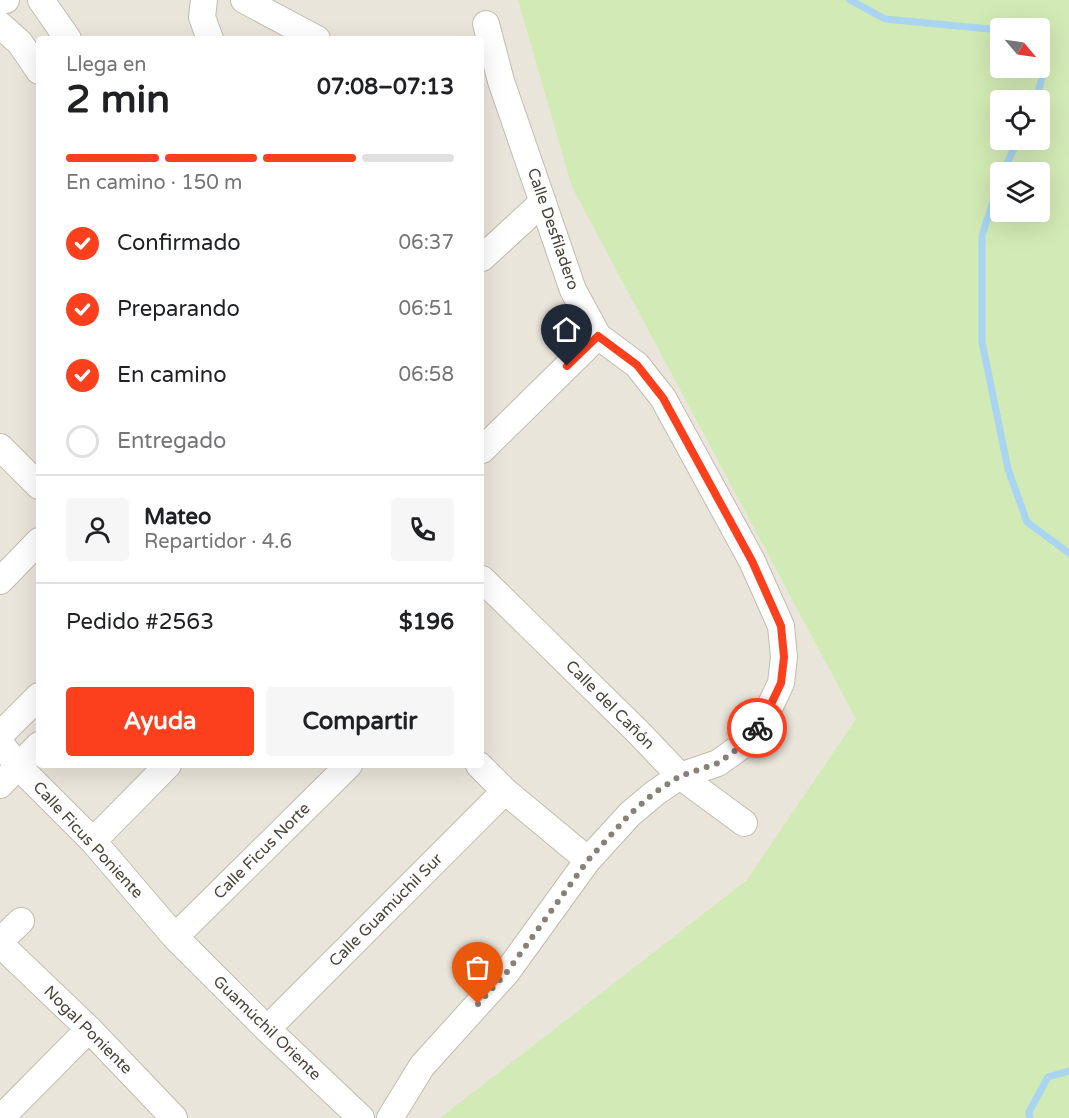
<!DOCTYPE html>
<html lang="es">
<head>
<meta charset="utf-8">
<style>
	:root { --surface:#fff; --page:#f6f6f6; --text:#202124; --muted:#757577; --line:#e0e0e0; --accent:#fc3f1d }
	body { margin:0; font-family:"Varela Round",sans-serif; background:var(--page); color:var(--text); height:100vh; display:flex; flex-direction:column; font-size:22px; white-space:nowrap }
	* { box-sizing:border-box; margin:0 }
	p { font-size:20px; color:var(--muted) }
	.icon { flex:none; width:33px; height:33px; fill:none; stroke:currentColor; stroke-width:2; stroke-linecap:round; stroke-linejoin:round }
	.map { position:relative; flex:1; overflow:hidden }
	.panel { position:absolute; left:36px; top:36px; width:448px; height:732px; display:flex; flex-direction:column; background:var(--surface); border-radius:6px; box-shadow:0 6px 24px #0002 }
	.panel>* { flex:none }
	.needle { width:39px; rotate:119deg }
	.tools { position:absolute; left:990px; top:18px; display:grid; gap:12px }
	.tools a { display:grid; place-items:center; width:60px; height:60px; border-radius:6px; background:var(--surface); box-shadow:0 6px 24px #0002; font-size:30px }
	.pin { position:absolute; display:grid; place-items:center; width:51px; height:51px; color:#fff; margin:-62px -26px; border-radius:50% 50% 50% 0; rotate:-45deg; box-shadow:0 0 6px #0007 }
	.pin .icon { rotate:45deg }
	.courier { position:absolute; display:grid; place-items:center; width:60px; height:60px; margin:-30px; border:4px solid #fc3f1d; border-radius:50%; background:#fff; color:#222; box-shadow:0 2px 8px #0007 }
	.overview em { font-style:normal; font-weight:700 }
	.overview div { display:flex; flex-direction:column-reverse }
	.overview { display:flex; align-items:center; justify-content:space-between; height:102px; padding:0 30px }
	h1 { font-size:39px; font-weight:700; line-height:45px }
	.bar { display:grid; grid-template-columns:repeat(4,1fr); gap:9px 6px; align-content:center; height:72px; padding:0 30px }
	.bar i { height:8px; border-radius:4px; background:var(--line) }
	.bar .selected { background:var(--accent) }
	.bar p { grid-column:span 4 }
	.line { display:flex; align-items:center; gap:15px; padding:0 30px; border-top:2px solid var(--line) }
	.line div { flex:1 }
	.round { display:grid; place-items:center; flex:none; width:63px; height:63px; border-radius:6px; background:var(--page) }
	ol { padding:0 30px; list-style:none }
	li { display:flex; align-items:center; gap:18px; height:66px }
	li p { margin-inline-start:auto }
	li .icon { padding:6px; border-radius:50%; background:var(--accent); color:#fff; stroke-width:4 }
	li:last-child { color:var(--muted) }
	li i { width:33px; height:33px; border:3px solid var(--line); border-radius:50% }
	.button { display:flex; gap:12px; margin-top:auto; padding:12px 30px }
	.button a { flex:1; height:69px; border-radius:6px; background:var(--accent); color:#fff; font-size:24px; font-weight:700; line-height:69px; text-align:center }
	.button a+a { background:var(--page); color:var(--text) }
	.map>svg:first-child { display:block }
	.residential { fill:#eae5da; fill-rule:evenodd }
	.green { fill:#d2eab5; fill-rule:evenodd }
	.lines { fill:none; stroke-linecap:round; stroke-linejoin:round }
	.stream { stroke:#a9d4f2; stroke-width:7 }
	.street-casing { stroke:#c2bbae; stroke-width:28 }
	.street { stroke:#fff; stroke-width:26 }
	.done { stroke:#878178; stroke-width:6; stroke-dasharray:0 10.8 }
	.route { stroke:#fc3f1d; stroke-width:8 }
	.labels { text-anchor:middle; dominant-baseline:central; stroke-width:5; stroke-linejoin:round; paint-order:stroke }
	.street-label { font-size:16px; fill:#4b4439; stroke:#fff }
</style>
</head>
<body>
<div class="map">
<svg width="1069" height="1118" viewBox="0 0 1069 1118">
	<rect width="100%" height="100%" fill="#f6f3ec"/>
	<!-- residential -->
	<path class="residential" d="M0 0H686L914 641 599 1118H0ZM39 39H482V765H39Z"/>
	<!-- green -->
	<path class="green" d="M518 0H1069V1118H440L747 880 856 719 572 187ZM1000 28H1040V68H1000ZM1000 100H1040V140H1000ZM1000 172H1040V212H1000Z"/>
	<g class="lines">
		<!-- stream -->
		<path class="stream" d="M850 0 885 19 1000 30
			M1036 100 1046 62 1040 57
			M1003 172 1018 140
			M1000 179 982 236V342L1008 469 1027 522 1069 553
			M1030 1118 1029 1112 1048 1077 1069 1071"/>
		<!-- street casing -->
		<g class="street-casing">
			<path id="street" d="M41 0 68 39
				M204 0 202 17 210 39
				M244 0 317 39
				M0 1 6 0
				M0 25 20 43 39 71
				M482 258 543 202
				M0 447 39 486
				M482 450 598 336
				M482 579 639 733 680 776 744 823
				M0 581 39 541
				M0 735 39 696
				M0 743 19 767 93 841 175 937 267 1029 361 1118
				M479 765 505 791 588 860
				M0 785 39 745
				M93 841 168 765
				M175 937 349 765
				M0 941 21 921
				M0 944 89 1029 174 1118
				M267 1029 505 791
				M1 1118 89 1029
				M390 1118 422 1066 507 972 588 860 630 814 655 793 680 776 718 763 743 745 765 717 781 683 784 657 781 626 752 561 663 398 637 365 598 336 573 290 501 81 486 24"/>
		</g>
		<!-- street -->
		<use href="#street" class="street"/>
	</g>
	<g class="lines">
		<!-- done -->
		<path class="done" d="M478 1004 507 972 588 860 630 814 654 793 680 776 718 763 743 745 757 728"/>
		<!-- route -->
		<path class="route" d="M567 366 598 336 637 365 663 398 752 561 781 626 784 657 781 683 765 717 757 728"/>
	</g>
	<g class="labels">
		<!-- street labels -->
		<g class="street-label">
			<text transform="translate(553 229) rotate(71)">Calle Desfiladero</text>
			<text transform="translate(610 705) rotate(45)">Calle del Cañón</text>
			<text transform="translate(88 840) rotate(47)">Calle Ficus Poniente</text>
			<text transform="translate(262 851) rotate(-45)">Calle Ficus Norte</text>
			<text transform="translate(386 910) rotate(-45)">Calle Guamúchil Sur</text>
			<text transform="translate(267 1028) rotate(44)">Guamúchil Oriente</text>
			<text transform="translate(88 1030) rotate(45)">Nogal Poniente</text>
		</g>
	</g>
</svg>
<div class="tools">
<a><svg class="needle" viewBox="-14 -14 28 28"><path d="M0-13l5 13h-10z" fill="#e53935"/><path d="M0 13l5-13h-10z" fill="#757577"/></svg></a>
<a><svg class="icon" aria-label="locate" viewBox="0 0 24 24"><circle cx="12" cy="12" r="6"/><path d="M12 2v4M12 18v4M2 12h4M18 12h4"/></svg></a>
<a><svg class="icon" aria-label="layers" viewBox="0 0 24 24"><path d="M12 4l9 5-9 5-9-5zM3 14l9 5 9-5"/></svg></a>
</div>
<div class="pin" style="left:478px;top:1004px;background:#ea580c"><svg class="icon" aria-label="bag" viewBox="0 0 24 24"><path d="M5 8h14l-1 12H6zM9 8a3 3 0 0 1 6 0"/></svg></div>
<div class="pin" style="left:567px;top:366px;background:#1f2937"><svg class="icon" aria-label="home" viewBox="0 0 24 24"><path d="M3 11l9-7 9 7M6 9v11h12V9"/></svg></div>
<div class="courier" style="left:757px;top:728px"><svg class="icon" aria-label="bike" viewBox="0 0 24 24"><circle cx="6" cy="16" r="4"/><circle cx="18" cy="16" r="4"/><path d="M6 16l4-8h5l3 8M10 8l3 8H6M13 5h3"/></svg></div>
<section class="panel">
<div class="overview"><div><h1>2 min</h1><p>Llega en</p></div><em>07:08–07:13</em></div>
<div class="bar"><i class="selected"></i><i class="selected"></i><i class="selected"></i><i></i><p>En camino · 150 m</p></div>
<ol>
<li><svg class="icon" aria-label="check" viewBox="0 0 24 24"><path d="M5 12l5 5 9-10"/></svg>Confirmado<p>06:37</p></li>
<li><svg class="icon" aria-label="check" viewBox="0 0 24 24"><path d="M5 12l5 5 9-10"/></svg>Preparando<p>06:51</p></li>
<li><svg class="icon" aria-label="check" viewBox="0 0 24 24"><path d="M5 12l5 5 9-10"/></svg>En camino<p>06:58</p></li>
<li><i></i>Entregado</li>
</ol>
<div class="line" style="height:108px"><a class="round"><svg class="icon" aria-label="person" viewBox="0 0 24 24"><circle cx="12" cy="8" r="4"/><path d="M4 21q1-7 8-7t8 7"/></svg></a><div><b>Mateo</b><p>Repartidor · 4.6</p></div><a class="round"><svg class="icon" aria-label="phone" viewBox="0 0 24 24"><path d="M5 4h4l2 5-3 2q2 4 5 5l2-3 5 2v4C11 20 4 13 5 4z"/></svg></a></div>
<div class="line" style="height:78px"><div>Pedido #2563</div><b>$196</b></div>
<div class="button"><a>Ayuda</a><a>Compartir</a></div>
</section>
</div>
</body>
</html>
